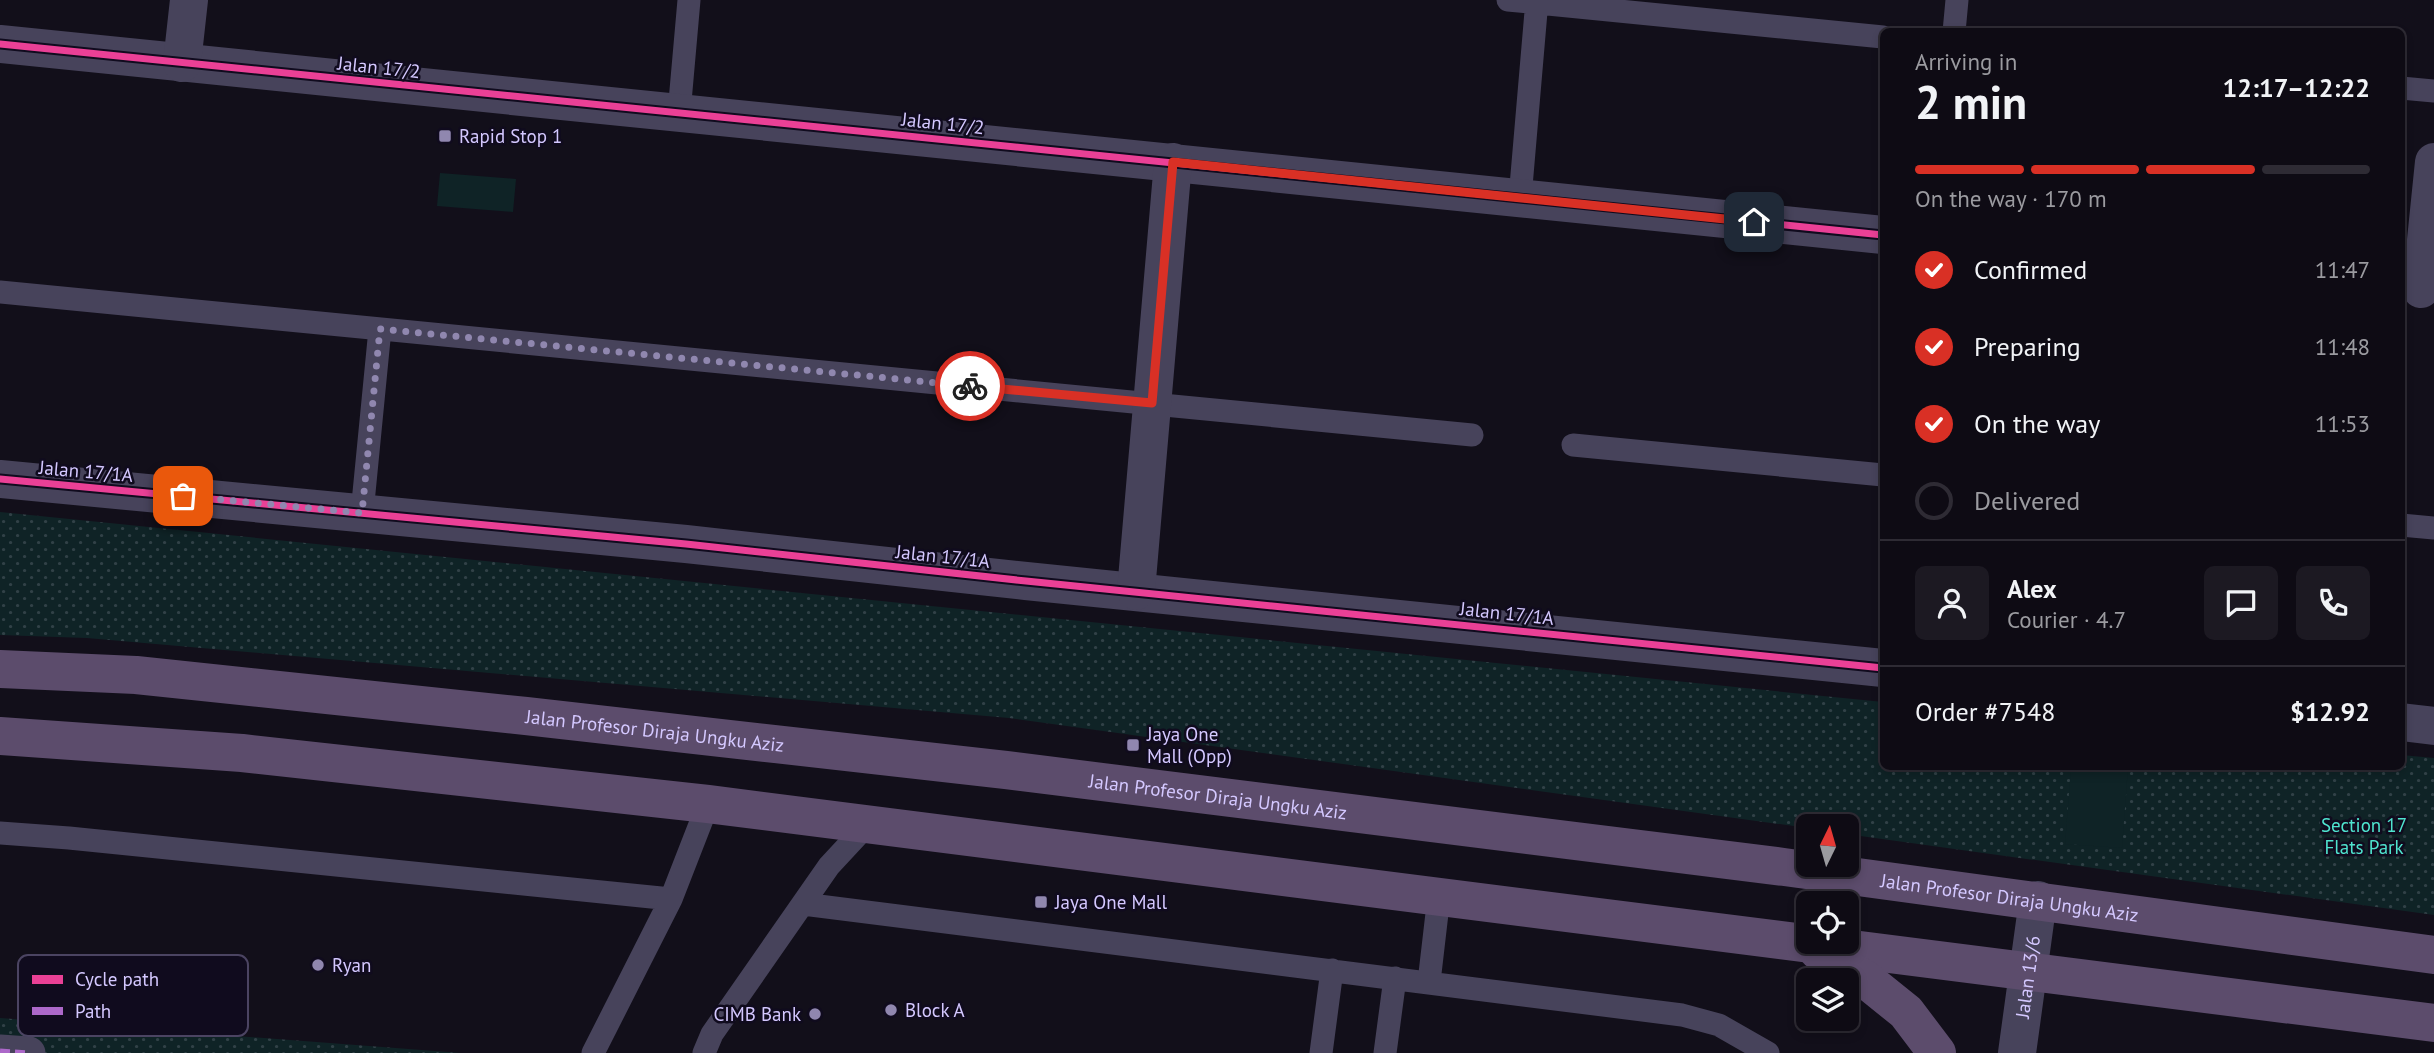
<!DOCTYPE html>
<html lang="en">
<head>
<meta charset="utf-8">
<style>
	:root { --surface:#0e0b14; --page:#1c1922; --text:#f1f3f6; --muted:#9b9ba0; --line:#2e2b34; --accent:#d93025 }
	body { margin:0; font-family:"PT Sans",sans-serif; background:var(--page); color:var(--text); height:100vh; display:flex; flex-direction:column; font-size:26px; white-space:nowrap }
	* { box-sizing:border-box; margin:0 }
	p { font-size:23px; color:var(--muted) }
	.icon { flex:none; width:38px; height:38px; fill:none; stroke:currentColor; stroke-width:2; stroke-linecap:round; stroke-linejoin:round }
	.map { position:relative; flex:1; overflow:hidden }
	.drawer { position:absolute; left:1880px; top:28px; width:525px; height:742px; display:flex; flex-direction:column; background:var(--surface); border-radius:10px; box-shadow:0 4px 10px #0003,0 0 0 2px var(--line) }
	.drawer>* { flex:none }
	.needle { width:46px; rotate:5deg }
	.buttons { position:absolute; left:1796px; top:814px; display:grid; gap:14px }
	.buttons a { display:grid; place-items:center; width:63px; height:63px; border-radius:10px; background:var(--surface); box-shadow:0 4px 10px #0003,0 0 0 2px var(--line); font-size:35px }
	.pin { position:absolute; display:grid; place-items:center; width:60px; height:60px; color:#fff; margin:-30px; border-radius:14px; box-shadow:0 4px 10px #0006 }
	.courier { position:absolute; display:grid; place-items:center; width:70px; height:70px; margin:-35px; border:5px solid #d93025; border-radius:50%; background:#fff; color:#222; box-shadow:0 2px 9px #0007 }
	.summary em { font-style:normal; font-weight:700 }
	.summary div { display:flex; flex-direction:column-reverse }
	.summary { display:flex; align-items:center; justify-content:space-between; height:119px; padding:0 35px }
	h1 { font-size:46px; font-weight:700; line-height:52px }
	.bar { display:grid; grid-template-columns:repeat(4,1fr); gap:10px 7px; align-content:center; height:84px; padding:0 35px }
	.bar i { height:9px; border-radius:5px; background:var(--line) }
	.bar .active { background:var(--accent) }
	.bar p { grid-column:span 4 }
	.line { display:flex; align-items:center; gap:18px; padding:0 35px; border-top:2px solid var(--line) }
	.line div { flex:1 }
	.round { display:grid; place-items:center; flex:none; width:74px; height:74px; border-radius:10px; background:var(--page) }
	ol { padding:0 35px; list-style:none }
	li { display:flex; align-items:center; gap:21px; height:77px }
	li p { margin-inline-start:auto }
	li .icon { padding:7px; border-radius:50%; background:var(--accent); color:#fff; stroke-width:4 }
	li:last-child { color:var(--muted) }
	li i { width:38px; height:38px; border:4px solid var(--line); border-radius:50% }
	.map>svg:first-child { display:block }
	.grass { fill:url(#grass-dots) }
	.garden { fill:#0f2326 }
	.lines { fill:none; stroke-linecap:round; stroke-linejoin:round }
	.service { stroke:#47435b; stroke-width:23 }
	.pedestrian { stroke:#47435b; stroke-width:33 }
	.minor { stroke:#47435b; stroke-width:38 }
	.primary { stroke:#5c4c6c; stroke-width:38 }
	.quiet { stroke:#ac68c9; stroke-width:5; stroke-dasharray:10 5; stroke-linecap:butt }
	.cycleway-casing { stroke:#100b1e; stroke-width:11 }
	.cycleway { stroke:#ea4096; stroke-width:7 }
	.done { stroke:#9087af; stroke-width:7; stroke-dasharray:0 12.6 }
	.route { stroke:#d93025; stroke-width:9 }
	.poi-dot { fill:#9087af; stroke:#100b1e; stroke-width:2.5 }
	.labels { text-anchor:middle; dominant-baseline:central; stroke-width:5; stroke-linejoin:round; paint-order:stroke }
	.street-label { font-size:19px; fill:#d4c8ff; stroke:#100b1e }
	.poi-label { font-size:19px; fill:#d4c8ff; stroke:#100b1e; text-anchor:start }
	.park-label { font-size:19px; fill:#4fe4cf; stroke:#100b1e }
	.key { fill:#100b1e; stroke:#4b4462; stroke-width:2 }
	.key-label { font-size:19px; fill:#d4c8ff }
</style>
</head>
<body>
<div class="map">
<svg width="2434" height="1053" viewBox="0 0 2434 1053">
	<defs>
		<pattern id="grass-dots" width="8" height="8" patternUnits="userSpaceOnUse" patternTransform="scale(1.75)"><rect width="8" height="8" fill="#0f2326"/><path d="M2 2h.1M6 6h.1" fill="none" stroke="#314147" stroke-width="1.8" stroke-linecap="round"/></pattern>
	</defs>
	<rect width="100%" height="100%" fill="#120f1a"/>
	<!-- grass -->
	<path class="grass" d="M0 512 1883 702V766H2401V755L2434 758V915L1846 834V826H1808V828L1009 718 87 638 0 635Z
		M0 1018 461 1053H0Z"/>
	<!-- garden -->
	<path class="garden" d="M440 173 516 179 513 212 437 206Z
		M2071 767H2128L2122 848 2065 844Z"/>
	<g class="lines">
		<!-- service -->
		<path class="service" d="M1508 0 1883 37
			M1954 32 1957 0
			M2401 88 2434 91
			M679 113 689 0
			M1520 198 1537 0
			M0 292 1472 435
			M1573 445 1883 475
			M362 513 380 329
			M2401 525 2434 528
			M0 833 69 838 671 899 708 804
			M803 904 1682 1015 1719 1025 1768 1053
			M1429 982 1439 896
			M593 1053 671 899
			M704 1053 712 1034 829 866 868 824
			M1321 1053 1332 970
			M1385 1053 1395 978"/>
		<!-- pedestrian -->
		<path class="pedestrian" d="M0 1051 29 1053"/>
		<!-- minor -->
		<g class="minor">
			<path d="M0 44 1883 235"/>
			<path d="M182 63 189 0"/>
			<path d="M2421 289 2434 162"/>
			<path d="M0 479 686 544 1026 581 1883 668"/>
			<path d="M1136 591 1173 162"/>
			<path d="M2401 722 2434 726"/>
			<path id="s1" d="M2017 1053 2038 900"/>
		</g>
		<!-- primary -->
		<g class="primary">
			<path id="s2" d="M0 669 136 675 526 716 1006 770 1784 867 2434 955"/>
			<path d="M0 736 242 753 708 804 2434 1023"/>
			<path d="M1818 951 1865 979 1906 1012 1937 1053"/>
		</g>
		<!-- quiet -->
		<path class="quiet" d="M0 1051 29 1053"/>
		<!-- cycleway casing -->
		<g class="cycleway-casing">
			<path id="cycleway" d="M0 44 1883 235
				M0 479 686 544 1026 581 1883 668"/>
		</g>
		<!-- cycleway -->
		<use href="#cycleway" class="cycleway"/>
	</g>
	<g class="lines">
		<!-- done -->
		<path class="done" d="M183 496 362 513 380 329 970 386"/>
		<!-- route -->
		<path class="route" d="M970 386 1152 403 1173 162 1754 222"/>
	</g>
	<!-- markers -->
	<g class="poi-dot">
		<rect x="438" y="129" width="14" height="14" rx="3.5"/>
		<rect x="1126" y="738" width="14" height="14" rx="3.5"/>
		<rect x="1034" y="895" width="14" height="14" rx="3.5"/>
		<circle cx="318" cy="965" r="7"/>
		<circle cx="891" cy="1010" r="7"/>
		<circle cx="815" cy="1014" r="7"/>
	</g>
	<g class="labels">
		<!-- street labels -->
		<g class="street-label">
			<text transform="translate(379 67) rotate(6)">Jalan 17/2</text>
			<text transform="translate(943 123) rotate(6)">Jalan 17/2</text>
			<text transform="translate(86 471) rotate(5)">Jalan 17/1A</text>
			<text transform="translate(943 556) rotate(6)">Jalan 17/1A</text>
			<text transform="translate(1507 613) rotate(6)">Jalan 17/1A</text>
			<text stroke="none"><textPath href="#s2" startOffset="658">Jalan Profesor Diraja Ungku Aziz</textPath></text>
			<text stroke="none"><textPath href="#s2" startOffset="1225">Jalan Profesor Diraja Ungku Aziz</textPath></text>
			<text stroke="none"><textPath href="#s2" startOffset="2023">Jalan Profesor Diraja Ungku Aziz</textPath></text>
			<text stroke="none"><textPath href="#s1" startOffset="77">Jalan 13/6</textPath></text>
		</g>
		<!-- poi labels -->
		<g class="poi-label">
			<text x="459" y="136">Rapid Stop 1</text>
			<text x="1147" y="734">Jaya One<tspan x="1147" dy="22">Mall (Opp)</tspan></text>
			<text x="1055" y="902">Jaya One Mall</text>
			<text x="332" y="965">Ryan</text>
			<text x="905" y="1010">Block A</text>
			<text x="801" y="1014" text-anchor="end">CIMB Bank</text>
		</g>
		<!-- park labels -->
		<g class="park-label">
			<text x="2364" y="825">Section 17<tspan x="2364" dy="22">Flats Park</tspan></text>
		</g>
	</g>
	<!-- legend -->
	<rect x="18" y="955" width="230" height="81" rx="10" class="key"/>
	<rect x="32" y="975" width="31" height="9" fill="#ea4096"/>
	<rect x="32" y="1007" width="31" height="8" fill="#ac68c9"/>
	<g class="key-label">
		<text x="75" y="986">Cycle path</text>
		<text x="75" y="1018">Path</text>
	</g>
</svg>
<div class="buttons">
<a><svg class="needle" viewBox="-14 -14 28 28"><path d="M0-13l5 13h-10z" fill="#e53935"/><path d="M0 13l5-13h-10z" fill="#9b9ba0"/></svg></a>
<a><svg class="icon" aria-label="locate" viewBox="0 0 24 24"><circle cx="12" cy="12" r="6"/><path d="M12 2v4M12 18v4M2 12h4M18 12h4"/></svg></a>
<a><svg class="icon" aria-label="layers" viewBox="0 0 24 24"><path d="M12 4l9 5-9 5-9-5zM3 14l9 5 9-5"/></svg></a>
</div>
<div class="pin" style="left:183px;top:496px;background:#ea580c"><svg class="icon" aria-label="bag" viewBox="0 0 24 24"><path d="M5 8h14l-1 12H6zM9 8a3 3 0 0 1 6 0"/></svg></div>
<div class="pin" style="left:1754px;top:222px;background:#1f2937"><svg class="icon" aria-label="home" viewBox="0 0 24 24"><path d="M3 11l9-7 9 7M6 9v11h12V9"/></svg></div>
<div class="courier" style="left:970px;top:386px"><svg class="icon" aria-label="bike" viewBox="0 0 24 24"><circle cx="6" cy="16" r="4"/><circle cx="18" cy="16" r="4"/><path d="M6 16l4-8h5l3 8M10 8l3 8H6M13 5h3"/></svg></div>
<section class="drawer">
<div class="summary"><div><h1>2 min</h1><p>Arriving in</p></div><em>12:17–12:22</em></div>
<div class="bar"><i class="active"></i><i class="active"></i><i class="active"></i><i></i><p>On the way · 170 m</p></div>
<ol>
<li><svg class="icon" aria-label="check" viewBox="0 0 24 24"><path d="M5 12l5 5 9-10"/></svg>Confirmed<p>11:47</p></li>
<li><svg class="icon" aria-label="check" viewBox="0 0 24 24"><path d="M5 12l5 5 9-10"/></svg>Preparing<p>11:48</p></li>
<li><svg class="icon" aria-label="check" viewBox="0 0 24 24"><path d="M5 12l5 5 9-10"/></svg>On the way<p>11:53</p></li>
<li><i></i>Delivered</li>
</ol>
<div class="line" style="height:126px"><a class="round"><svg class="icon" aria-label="person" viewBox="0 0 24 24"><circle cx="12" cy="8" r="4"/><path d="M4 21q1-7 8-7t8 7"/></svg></a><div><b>Alex</b><p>Courier · 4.7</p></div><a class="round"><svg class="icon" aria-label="chat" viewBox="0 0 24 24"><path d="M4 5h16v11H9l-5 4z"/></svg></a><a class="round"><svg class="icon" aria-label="phone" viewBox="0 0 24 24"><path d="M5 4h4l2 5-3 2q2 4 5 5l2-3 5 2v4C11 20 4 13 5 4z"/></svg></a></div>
<div class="line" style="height:91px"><div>Order #7548</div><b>$12.92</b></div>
</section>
</div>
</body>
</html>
